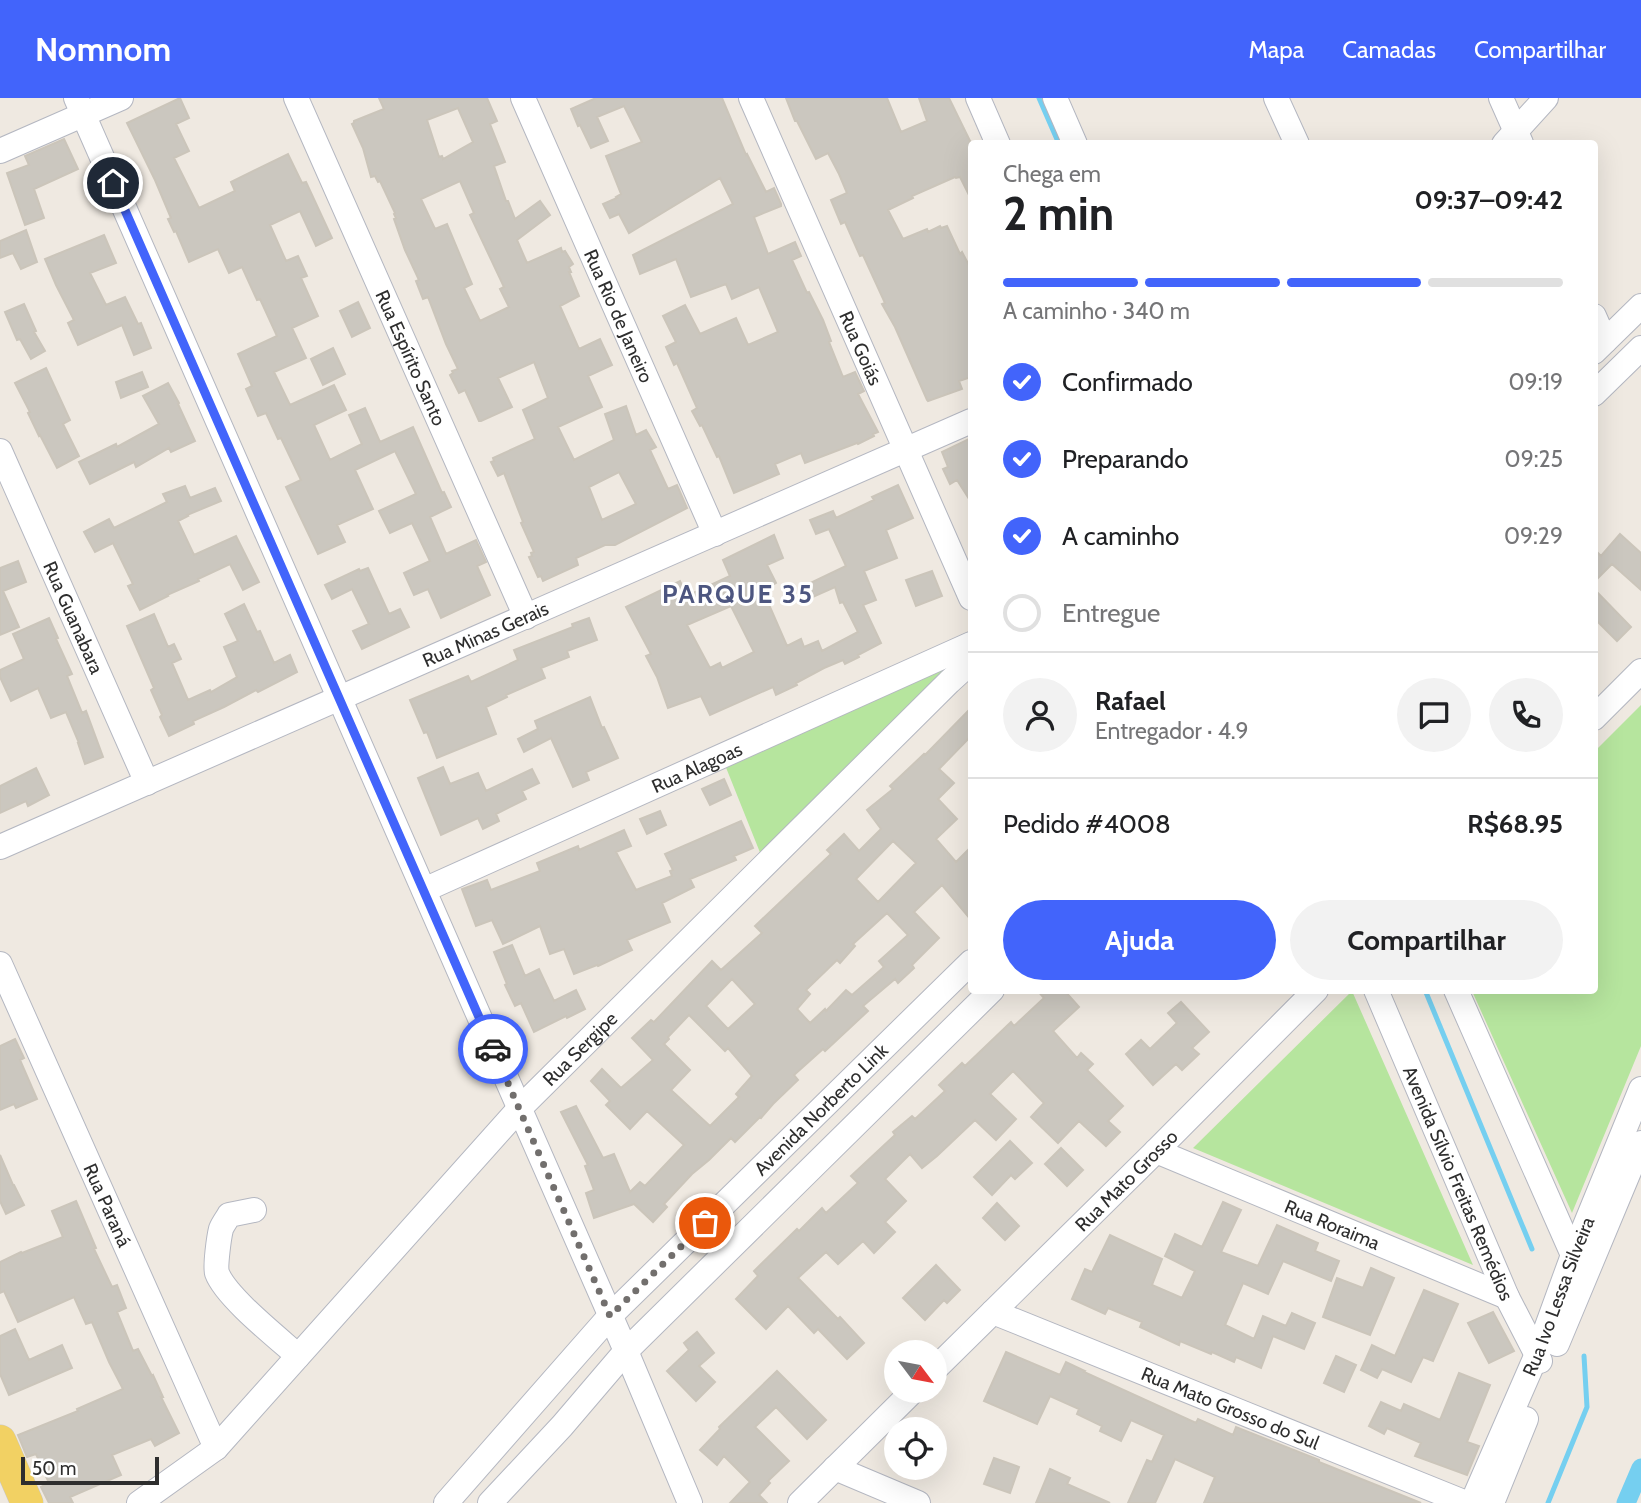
<!DOCTYPE html>
<html lang="pt">
<head>
<meta charset="utf-8">
<style>
	:root { --surface:#fff; --page:#f2f2f2; --text:#202124; --muted:#757577; --line:#e0e0e0; --accent:#4264fb }
	body { margin:0; font-family:Cabin,sans-serif; background:var(--page); color:var(--text); height:100vh; display:flex; flex-direction:column; font-size:26px; white-space:nowrap }
	* { box-sizing:border-box; margin:0 }
	p { font-size:23px; color:var(--muted) }
	.icon { flex:none; width:38px; height:38px; fill:none; stroke:currentColor; stroke-width:2; stroke-linecap:round; stroke-linejoin:round }
	.map { position:relative; flex:1; overflow:hidden }
	.panel { position:absolute; left:968px; top:42px; width:630px; height:854px; display:flex; flex-direction:column; background:var(--surface); border-radius:7px; box-shadow:0 7px 28px #0002 }
	.panel>* { flex:none }
	.needle { width:46px; rotate:122deg }
	.tools { position:absolute; left:884px; top:1242px; display:grid; gap:14px }
	.tools a { display:grid; place-items:center; width:63px; height:63px; border-radius:50%; background:var(--surface); box-shadow:0 7px 28px #0002; font-size:35px }
	.scale { position:absolute; left:21px; bottom:18px; width:138px; box-sizing:border-box; padding-left:7px; border:4px solid #2e2e2e; border-top:0; font-size:19px; line-height:24px; white-space:nowrap; color:#2e2e2e; -webkit-text-stroke:5px #fff; paint-order:stroke }
	.pin { position:absolute; display:grid; place-items:center; width:60px; height:60px; color:#fff; margin:-30px; border:4px solid #fff; border-radius:50%; box-shadow:0 2px 7px #0007 }
	.courier { position:absolute; display:grid; place-items:center; width:70px; height:70px; margin:-35px; border:5px solid #4264fb; border-radius:50%; background:#fff; color:#222; box-shadow:0 2px 9px #0007 }
	.overview em { font-style:normal; font-weight:700 }
	.overview div { display:flex; flex-direction:column-reverse }
	.overview { display:flex; align-items:center; justify-content:space-between; height:119px; padding:0 35px }
	h1 { font-size:46px; font-weight:700; line-height:52px }
	.bar { display:grid; grid-template-columns:repeat(4,1fr); gap:10px 7px; align-content:center; height:84px; padding:0 35px }
	.bar i { height:9px; border-radius:5px; background:var(--line) }
	.bar .active { background:var(--accent) }
	.bar p { grid-column:span 4 }
	.line { display:flex; align-items:center; gap:18px; padding:0 35px; border-top:2px solid var(--line) }
	.line div { flex:1 }
	.round { display:grid; place-items:center; flex:none; width:74px; height:74px; border-radius:37px; background:var(--page) }
	ol { padding:0 35px; list-style:none }
	li { display:flex; align-items:center; gap:21px; height:77px }
	li p { margin-inline-start:auto }
	li .icon { padding:7px; border-radius:50%; background:var(--accent); color:#fff; stroke-width:4 }
	li:last-child { color:var(--muted) }
	li i { width:38px; height:38px; border:4px solid var(--line); border-radius:50% }
	.action { display:flex; gap:14px; margin-top:auto; padding:14px 35px }
	.action a { flex:1; height:80px; border-radius:42px; background:var(--accent); color:#fff; font-size:28px; font-weight:700; line-height:80px; text-align:center }
	.action a+a { background:var(--page); color:var(--text) }
	header { display:flex; align-items:center; gap:42px; box-sizing:border-box; height:98px; padding:0 35px; background:var(--accent); color:#fff }
	header strong { font-size:33px }
	nav { display:flex; gap:38px; margin-inline-start:auto; font-size:24px }
	.map>svg:first-child { display:block }
	.green { fill:#b6e59e }
	.lines { fill:none; stroke-linecap:round; stroke-linejoin:round }
	.stream { stroke:#75cff0; stroke-width:5 }
	.canal { stroke:#75cff0; stroke-width:19 }
	.building { fill:#cbc7bf; stroke:#cbc5ba; stroke-width:2; fill-rule:evenodd }
	.minor-casing { stroke:#b4b7c1; stroke-width:26 }
	.major-casing { stroke:#c9c9c9; stroke-width:33 }
	.minor { stroke:#fff; stroke-width:24 }
	.major { stroke:#f2d163; stroke-width:32 }
	.done { stroke:#726f6d; stroke-width:7; stroke-dasharray:0 12.6 }
	.route { stroke:#4264fb; stroke-width:9 }
	.labels { text-anchor:middle; dominant-baseline:central; stroke-width:6; stroke-linejoin:round; paint-order:stroke }
	.street-label { font-size:19px; fill:#2e2e2e; stroke:#fff }
	.district-label { font-size:26px; font-weight:bold; letter-spacing:2px; fill:#4d5680; stroke:#fff }
</style>
</head>
<body>
<header>
<strong>Nomnom</strong>
<nav><a>Mapa</a><a>Camadas</a><a>Compartilhar</a></nav>
</header>
<div class="map">
<svg width="1641" height="1405" viewBox="0 0 1641 1405">
	<rect width="100%" height="100%" fill="#efe9e1"/>
	<!-- green -->
	<path class="green" d="M971 550 763 762 723 662Z
		M1641 607V948L1572 1115 1472 893 1594 892V654Z
		M1352 893 1473 1167 1193 1050Z"/>
	<g class="lines">
		<!-- stream -->
		<path class="stream" d="M1039 0 1059 46
			M1425 892 1532 1151
			M1548 1405 1587 1309 1584 1258"/>
		<!-- canal -->
		<path class="canal" d="M1626 1405 1641 1370"/>
	</g>
	<!-- building -->
	<path class="building" d="M180 0 189 20 176 26 189 53 174 60 199 110 235 93 231 84 288 56 302 85 306 84 332 140 316 148 300 113 270 127 286 163 298 158 307 178 301 180 318 218 292 230 306 260 274 274 290 307 334 287 346 312 314 327 330 362 362 346 349 317 365 310 380 344 413 329 442 395 444 394 451 409 430 419 446 456 476 442 486 464 477 468 490 497 441 520 428 491 414 497 404 475 430 463 412 425 390 435 379 413 416 396 395 353 355 372 373 411 337 427 345 444 318 456 286 389 301 382 281 340 278 341 266 315 258 318 246 291 252 288 238 256 277 238 260 201 257 202 242 169 229 175 218 151 189 164 176 133 174 134 168 121 171 120 155 82 127 25Z
		M379 0H487L497 23 490 26 505 64 494 68 506 103H508L515 121 540 103 550 117 517 142 527 165 561 150 562 154 565 153 573 166 569 169 571 174H569L579 198 560 208 579 251 600 241 612 267 588 278 602 309 558 329 574 362 614 342 605 316 626 308 636 337 646 332 656 349 650 352 668 391 677 387 687 410 615 447H605L576 460 578 467 543 483 541 478 538 479 529 459 532 458 531 455 534 454 521 425 523 424 504 375 498 378 491 364 494 363 493 360 535 341 523 312 548 300 534 264 498 280 512 309 481 323H479L465 292 459 295 450 277 453 275 452 273 458 271 446 246 428 199 423 201 416 183 419 182 405 152 394 121 396 120 394 116 395 115 380 83 378 84 375 78 371 79 363 50 352 26 354 25V23L384 11ZM458 10 473 44 443 61 442 58 439 59 427 22ZM460 83 474 115 470 117 504 189 500 191 509 209 480 223 464 190 472 186 447 126 435 131 421 101ZM619 374 636 406 602 422 589 389Z
		M596 0H722L746 57 747 56 766 94 774 90 781 106V108L754 119 768 156 795 144 801 158 792 162 807 195 809 194 823 222 831 243 829 244 843 279 855 274 864 293 858 296 878 334 873 336 874 338 858 346 857 345 805 365 801 355 775 366 779 376 734 395 719 358 717 359 702 327 700 328 692 313 697 310 677 265 674 267 666 249 676 244 663 218 685 207 700 236 736 220 748 247 778 234 759 189 732 201 726 186 691 199 676 161 640 176 633 157 733 106 720 80 629 135 619 116 610 120 603 106 617 100 616 99 621 96 606 58 642 44 624 8 597 19 608 43 591 50 580 27 578 28 571 11Z
		M786 0H887L901 34 927 23 919 0H949L971 45V101L960 79 956 80 955 79 912 98 913 100 888 112 903 141 927 131 928 134 940 128 941 130 947 128 960 156 962 154 971 171V279L959 283 962 291 928 303 927 302 895 229 882 206 885 205 863 157 860 158 845 124 841 126 831 102 847 95 839 76 828 55 816 61 797 23H795Z
		M64 41 78 71 34 91 44 120 25 127 7 75 29 67 25 58Z
		M26 132 37 164 21 171 13 155 0 160V143Z
		M104 137 116 165 90 175 106 207 125 199 138 226 141 225 151 250 134 257 122 227 78 247 68 225 74 222 56 187 45 161Z
		M358 204 370 230 352 239 340 213Z
		M24 206 36 233 34 234 45 253 31 261 20 241 17 242 5 214Z
		M333 250 345 276 323 287 311 261Z
		M46 270 70 322 63 326 79 358 57 370 40 337 39 338 28 315 30 314 15 285Z
		M142 274 148 289 121 300 116 284Z
		M168 285 179 305 178 306 195 343 171 354 169 350 136 369 134 364 90 386 79 364 116 346 117 349 159 326 143 298Z
		M971 340V404L957 382 950 386 943 371 948 369 942 354Z
		M898 387 913 420 886 432 897 460 864 473 876 502 863 507 881 545 858 557 859 559 845 566 843 562 824 570 796 585 797 587 776 597 773 589 710 617 701 598 668 610 657 579 646 558 651 556 626 509 680 483 687 498 730 478 723 462 774 437 783 460 767 467 776 485 763 493 787 548 801 541 804 549 818 543 822 553 858 534 843 504 840 505 835 489 806 502 800 490 846 468 829 431 816 436 810 422 833 413 836 420 874 402 872 399ZM731 508 754 554 722 570 720 565 710 570 687 527Z
		M185 388 190 400 215 390 221 403 187 417 188 418 178 423 194 457 236 438 259 484 243 492 230 466 198 481 199 483 167 497 168 498 140 512 128 488 133 486 113 445 95 454 84 434 109 421 114 430 167 404 163 396Z
		M1620 436 1641 455V492L1612 466 1594 484V451L1601 458Z
		M18 463 26 484 3 493 19 529 0 537V470Z
		M368 470 389 516 400 511 409 529 362 551 353 533 369 526 352 491 332 501 325 487 359 471 360 473Z
		M932 473 942 498 916 508 906 482Z
		M1594 491 1631 529 1617 543 1594 520Z
		M244 506 257 534 260 533 274 565 290 557 297 574 258 594 256 592 224 609 193 623 194 626 169 638 160 619 162 617 151 592 154 590 127 528 154 516 168 549 174 546 181 561 172 565 188 602 210 592 211 594 237 579 224 549 238 543 225 516Z
		M49 520 58 540 56 541 72 576 67 578 82 615 86 613 103 659 85 666 78 645H79L66 614 51 620 38 590 11 603 0 579V572L24 561 13 536Z
		M589 520 597 542 567 553 569 559 541 570 545 580 506 597 507 599 486 609 496 636 437 660 427 634 424 635 410 602 468 578 471 584 518 562 514 552 573 529 572 526Z
		M590 599 602 630 604 629 618 660 586 674 589 682 573 689 551 640 524 654 518 641 538 631 535 623Z
		M971 610V638L939 671 954 685 938 701 957 721 936 741 956 764 971 749V822L942 787 914 814 939 840 912 867 914 870 898 885 895 881 863 908 868 913 825 953 823 951 794 977 798 982 773 1006 761 1020 760 1019 735 1044 731 1040 709 1062 692 1076 664 1106 667 1109 653 1124 634 1106 594 1120 586 1095 594 1092 585 1068 588 1067 561 1014 576 1008 603 1060 614 1056 630 1094 640 1084 645 1088 684 1047 647 1013 630 1031 606 1007 610 1003 591 983 602 971 621 990 653 962 632 940 651 922 654 924 712 863 721 872 762 835 755 828 831 756 827 752 844 736 859 753 881 731 867 712 893 691 890 688 924 656 925 657ZM893 743 916 765 878 804 856 781ZM887 815 908 837 879 863 884 869 852 897 846 892 826 913 825 911 810 925 797 911 810 896 806 892 837 862 840 865 855 848 853 846ZM732 881 755 906 728 931 706 908ZM689 917 725 953 728 950 752 978 736 996 739 999 710 1028 671 992 690 972 664 946 669 941 668 939Z
		M443 669 450 686 478 675 486 693 532 671 539 685 522 693 526 701 496 716 499 723 483 731 478 720 441 737 418 680Z
		M36 670 49 697 28 708 26 703 0 715V688Z
		M724 681 731 697 710 707 702 691Z
		M660 713 666 727 647 736 640 721Z
		M741 723 753 750 734 758 736 762 690 781 694 789 662 805 670 824 627 842 632 852 598 868 597 867 574 876 564 851 550 856 540 828 503 846 492 822 476 828 462 791 487 782 491 792 540 773 537 765 578 748 579 752 624 732 631 748 616 754 636 792 672 778 670 773 673 772 665 756Z
		M512 847 525 878 539 871 554 903 576 892 585 911 567 920 566 918 534 934 521 905 515 908 505 887 507 886 494 854Z
		M1037 892H1064L1079 909 1053 933 1077 960 1081 955 1093 966 1087 972 1123 1008 1108 1023 1120 1034 1106 1048 1079 1023 1058 1045 1031 1019 1044 1005 1013 973 990 996 1016 1021 996 1042 975 1022 937 1058 922 1070 910 1056 885 1081 906 1103 885 1124 895 1134 874 1155 863 1143 838 1166 826 1154 798 1180 838 1221 840 1219 864 1245 847 1261 818 1231 814 1235 788 1208 766 1231 736 1201 758 1178 754 1173 797 1131 799 1133 822 1110 826 1115 858 1085 851 1078 895 1037 893 1034 912 1018 915 1021 945 993 939 987 962 965 965 968 1011 924 1014 928 1044 900Z
		M1181 904 1209 934 1192 950 1199 956 1182 972 1176 966 1153 987 1126 956 1141 942 1150 951 1177 925 1168 915Z
		M15 941 24 960 20 962 37 1001 16 1010 14 1006 0 1012V948Z
		M1010 1043 1032 1065 1015 1081 1011 1077 992 1097 974 1079Z
		M1061 1050 1083 1072 1067 1088 1045 1066Z
		M0 1057 13 1087H14L24 1107 6 1116 0 1103Z
		M76 1103 96 1150 94 1151 112 1189 117 1187 126 1210 117 1214 133 1253 138 1251 152 1278 153 1277 163 1299H161L179 1335 155 1348 151 1341 112 1357 121 1377 70 1399 73 1405H49L41 1389 49 1385 36 1356 27 1359 18 1337 78 1313 77 1311 123 1291 109 1264 92 1224 86 1226 74 1199 18 1224 4 1193 0 1195V1164L21 1154 22 1155 63 1139 52 1113Z
		M1223 1104 1241 1112 1221 1154 1258 1168 1277 1127 1318 1145 1315 1153 1339 1163 1331 1183 1283 1163 1268 1196 1243 1185 1225 1227 1254 1241 1263 1218 1286 1228 1292 1215 1315 1225 1304 1251 1273 1238 1261 1270 1236 1259 1234 1264 1212 1254 1211 1256 1180 1243 1179 1247 1140 1229 1142 1224 1108 1210 1105 1216 1072 1201 1085 1171 1092 1174 1110 1137 1162 1161 1152 1187 1182 1200 1195 1173 1165 1158 1175 1136 1202 1149Z
		M997 1105 1019 1128 1005 1142 983 1120Z
		M936 1167 960 1192 947 1205 944 1202 925 1222 903 1200Z
		M1371 1170 1394 1180 1370 1237 1323 1219 1337 1180 1363 1190Z
		M1424 1192 1458 1206 1433 1263 1423 1259 1411 1284 1382 1271 1377 1280 1361 1272 1372 1247 1395 1258Z
		M1493 1214 1514 1253 1489 1265 1468 1225Z
		M15 1231 29 1262 62 1247 72 1270 9 1297 0 1276V1238Z
		M697 1234 714 1255 699 1268 715 1284 696 1303 667 1273 689 1252 684 1245Z
		M1006 1254 1060 1277 1066 1264 1085 1273 1084 1274 1196 1325 1198 1321 1233 1337 1236 1329 1319 1362V1364L1421 1405H1204L1215 1379 1175 1361 1155 1405H1128L1147 1362 1152 1364 1164 1337 1131 1322 1121 1343 1100 1333 1102 1328 1077 1316 1079 1311 1050 1298 1037 1326 984 1303Z
		M1336 1258 1356 1267 1344 1294 1324 1285Z
		M777 1273 826 1322 807 1341 776 1309 755 1329 789 1363 768 1383 770 1385 759 1397 767 1405H730L750 1384 724 1358 717 1367 700 1352 720 1331 719 1329Z
		M1459 1275 1490 1287 1467 1344 1479 1348 1467 1377 1415 1358 1421 1345 1387 1330 1384 1336 1369 1328 1381 1304 1401 1313 1404 1306 1440 1322Z
		M994 1360 1019 1369 1010 1395 984 1386Z
		M1050 1371 1070 1380 1067 1386 1110 1405H1036Z"/>
	<g class="lines">
		<!-- minor casing -->
		<g class="minor-casing">
			<g id="minor">
				<path d="M76 0 626 1253 690 1405"/>
				<path id="s1" d="M296 0 526 519"/>
				<path id="s2" d="M523 0 715 436"/>
				<path id="s3" d="M751 0 971 500"/>
				<path d="M978 0 998 46"/>
				<path d="M1055 0 1075 46"/>
				<path d="M1276 0 1297 46"/>
				<path d="M1501 0 1521 45"/>
				<path d="M1504 46 1546 0"/>
				<path d="M0 53 121 0"/>
				<path d="M1594 218 1605 243"/>
				<path d="M1594 254 1641 208"/>
				<path d="M1594 296 1641 250"/>
				<path id="s4" d="M0 353 147 685"/>
				<path d="M1594 620 1641 573"/>
				<path id="s5" d="M0 749 971 323"/>
				<path id="s6" d="M424 792 971 546"/>
				<path id="s7" d="M0 866 216 1350"/>
				<path id="s8" d="M1376 892 1507 1199 1540 1263"/>
				<path d="M1456 892 1576 1164"/>
				<path id="s9" d="M1156 1053 1507 1199"/>
				<path d="M254 1112 229 1117C227 1121 223 1126 221 1131 219 1139 215 1168 217 1175 226 1199 278 1240 298 1258"/>
				<path id="s10" d="M993 1214 1466 1405"/>
				<path d="M1557 1246 1641 1045"/>
				<path id="s11" d="M934 1272 1156 1053 1316 892"/>
				<path d="M835 1370 918 1405"/>
				<path id="s12" d="M139 1405 216 1350 519 1011 949 584 971 564"/>
				<path id="s13" d="M446 1405 610 1218 971 864"/>
				<path d="M490 1405 562 1328 626 1253 992 892"/>
				<path d="M800 1405 913 1293"/>
				<path id="s14" d="M1472 1405 1537 1256 1573 1157 1641 991"/>
				<path d="M1492 1405 1526 1321"/>
			</g>
		</g>
		<!-- major casing -->
		<g class="major-casing">
			<path id="major" d="M0 1343 27 1405"/>
		</g>
		<!-- minor -->
		<use href="#minor" class="minor"/>
		<!-- major -->
		<use href="#major" class="major"/>
	</g>
	<g class="lines">
		<!-- done -->
		<path class="done" d="M493 951 610 1218 705 1125"/>
		<!-- route -->
		<path class="route" d="M113 85 493 951"/>
	</g>
	<g class="labels">
		<!-- street labels -->
		<g class="street-label">
			<text stroke="none"><textPath href="#s2" startOffset="238">Rua Rio de Janeiro</textPath></text>
			<text stroke="none"><textPath href="#s3" startOffset="273">Rua Goiás</textPath></text>
			<text stroke="none"><textPath href="#s1" startOffset="284">Rua Espírito Santo</textPath></text>
			<text stroke="none"><textPath href="#s4" startOffset="182">Rua Guanabara</textPath></text>
			<text stroke="none"><textPath href="#s5" startOffset="530">Rua Minas Gerais</textPath></text>
			<text stroke="none"><textPath href="#s6" startOffset="299">Rua Alagoas</textPath></text>
			<text stroke="none"><textPath href="#s12" startOffset="635">Rua Sergipe</textPath></text>
			<text stroke="none"><textPath href="#s13" startOffset="544">Avenida Norberto Link</textPath></text>
			<text stroke="none"><textPath href="#s11" startOffset="270">Rua Mato Grosso</textPath></text>
			<text stroke="none"><textPath href="#s8" startOffset="210">Avenida Sílvio Freitas Remédios</textPath></text>
			<text stroke="none"><textPath href="#s7" startOffset="264">Rua Paraná</textPath></text>
			<text stroke="none"><textPath href="#s9" startOffset="191">Rua Roraima</textPath></text>
			<text stroke="none"><textPath href="#s14" startOffset="224">Rua Ivo Lessa Silveira</textPath></text>
			<text stroke="none"><textPath href="#s10" startOffset="256">Rua Mato Grosso do Sul</textPath></text>
		</g>
		<!-- district labels -->
		<g class="district-label">
			<text x="738" y="496">PARQUE 35</text>
		</g>
	</g>
</svg>
<div class="tools">
<a><svg class="needle" viewBox="-14 -14 28 28"><path d="M0-13l5 13h-10z" fill="#e53935"/><path d="M0 13l5-13h-10z" fill="#757577"/></svg></a>
<a><svg class="icon" aria-label="locate" viewBox="0 0 24 24"><circle cx="12" cy="12" r="6"/><path d="M12 2v4M12 18v4M2 12h4M18 12h4"/></svg></a>
</div>
<div class="scale">50 m</div>
<div class="pin" style="left:705px;top:1125px;background:#ea580c"><svg class="icon" aria-label="bag" viewBox="0 0 24 24"><path d="M5 8h14l-1 12H6zM9 8a3 3 0 0 1 6 0"/></svg></div>
<div class="pin" style="left:113px;top:85px;background:#1f2937"><svg class="icon" aria-label="home" viewBox="0 0 24 24"><path d="M3 11l9-7 9 7M6 9v11h12V9"/></svg></div>
<div class="courier" style="left:493px;top:951px"><svg class="icon" aria-label="car" viewBox="0 0 24 24"><path d="M5 17H2v-5l4-1 3-4h7l3 4 3 1v5h-3M9 17h6M6 11h13"/><circle cx="7" cy="17" r="2"/><circle cx="17" cy="17" r="2"/></svg></div>
<section class="panel">
<div class="overview"><div><h1>2 min</h1><p>Chega em</p></div><em>09:37–09:42</em></div>
<div class="bar"><i class="active"></i><i class="active"></i><i class="active"></i><i></i><p>A caminho · 340 m</p></div>
<ol>
<li><svg class="icon" aria-label="check" viewBox="0 0 24 24"><path d="M5 12l5 5 9-10"/></svg>Confirmado<p>09:19</p></li>
<li><svg class="icon" aria-label="check" viewBox="0 0 24 24"><path d="M5 12l5 5 9-10"/></svg>Preparando<p>09:25</p></li>
<li><svg class="icon" aria-label="check" viewBox="0 0 24 24"><path d="M5 12l5 5 9-10"/></svg>A caminho<p>09:29</p></li>
<li><i></i>Entregue</li>
</ol>
<div class="line" style="height:126px"><a class="round"><svg class="icon" aria-label="person" viewBox="0 0 24 24"><circle cx="12" cy="8" r="4"/><path d="M4 21q1-7 8-7t8 7"/></svg></a><div><b>Rafael</b><p>Entregador · 4.9</p></div><a class="round"><svg class="icon" aria-label="chat" viewBox="0 0 24 24"><path d="M4 5h16v11H9l-5 4z"/></svg></a><a class="round"><svg class="icon" aria-label="phone" viewBox="0 0 24 24"><path d="M5 4h4l2 5-3 2q2 4 5 5l2-3 5 2v4C11 20 4 13 5 4z"/></svg></a></div>
<div class="line" style="height:91px"><div>Pedido #4008</div><b>R$68.95</b></div>
<div class="action"><a>Ajuda</a><a>Compartilhar</a></div>
</section>
</div>
</body>
</html>
